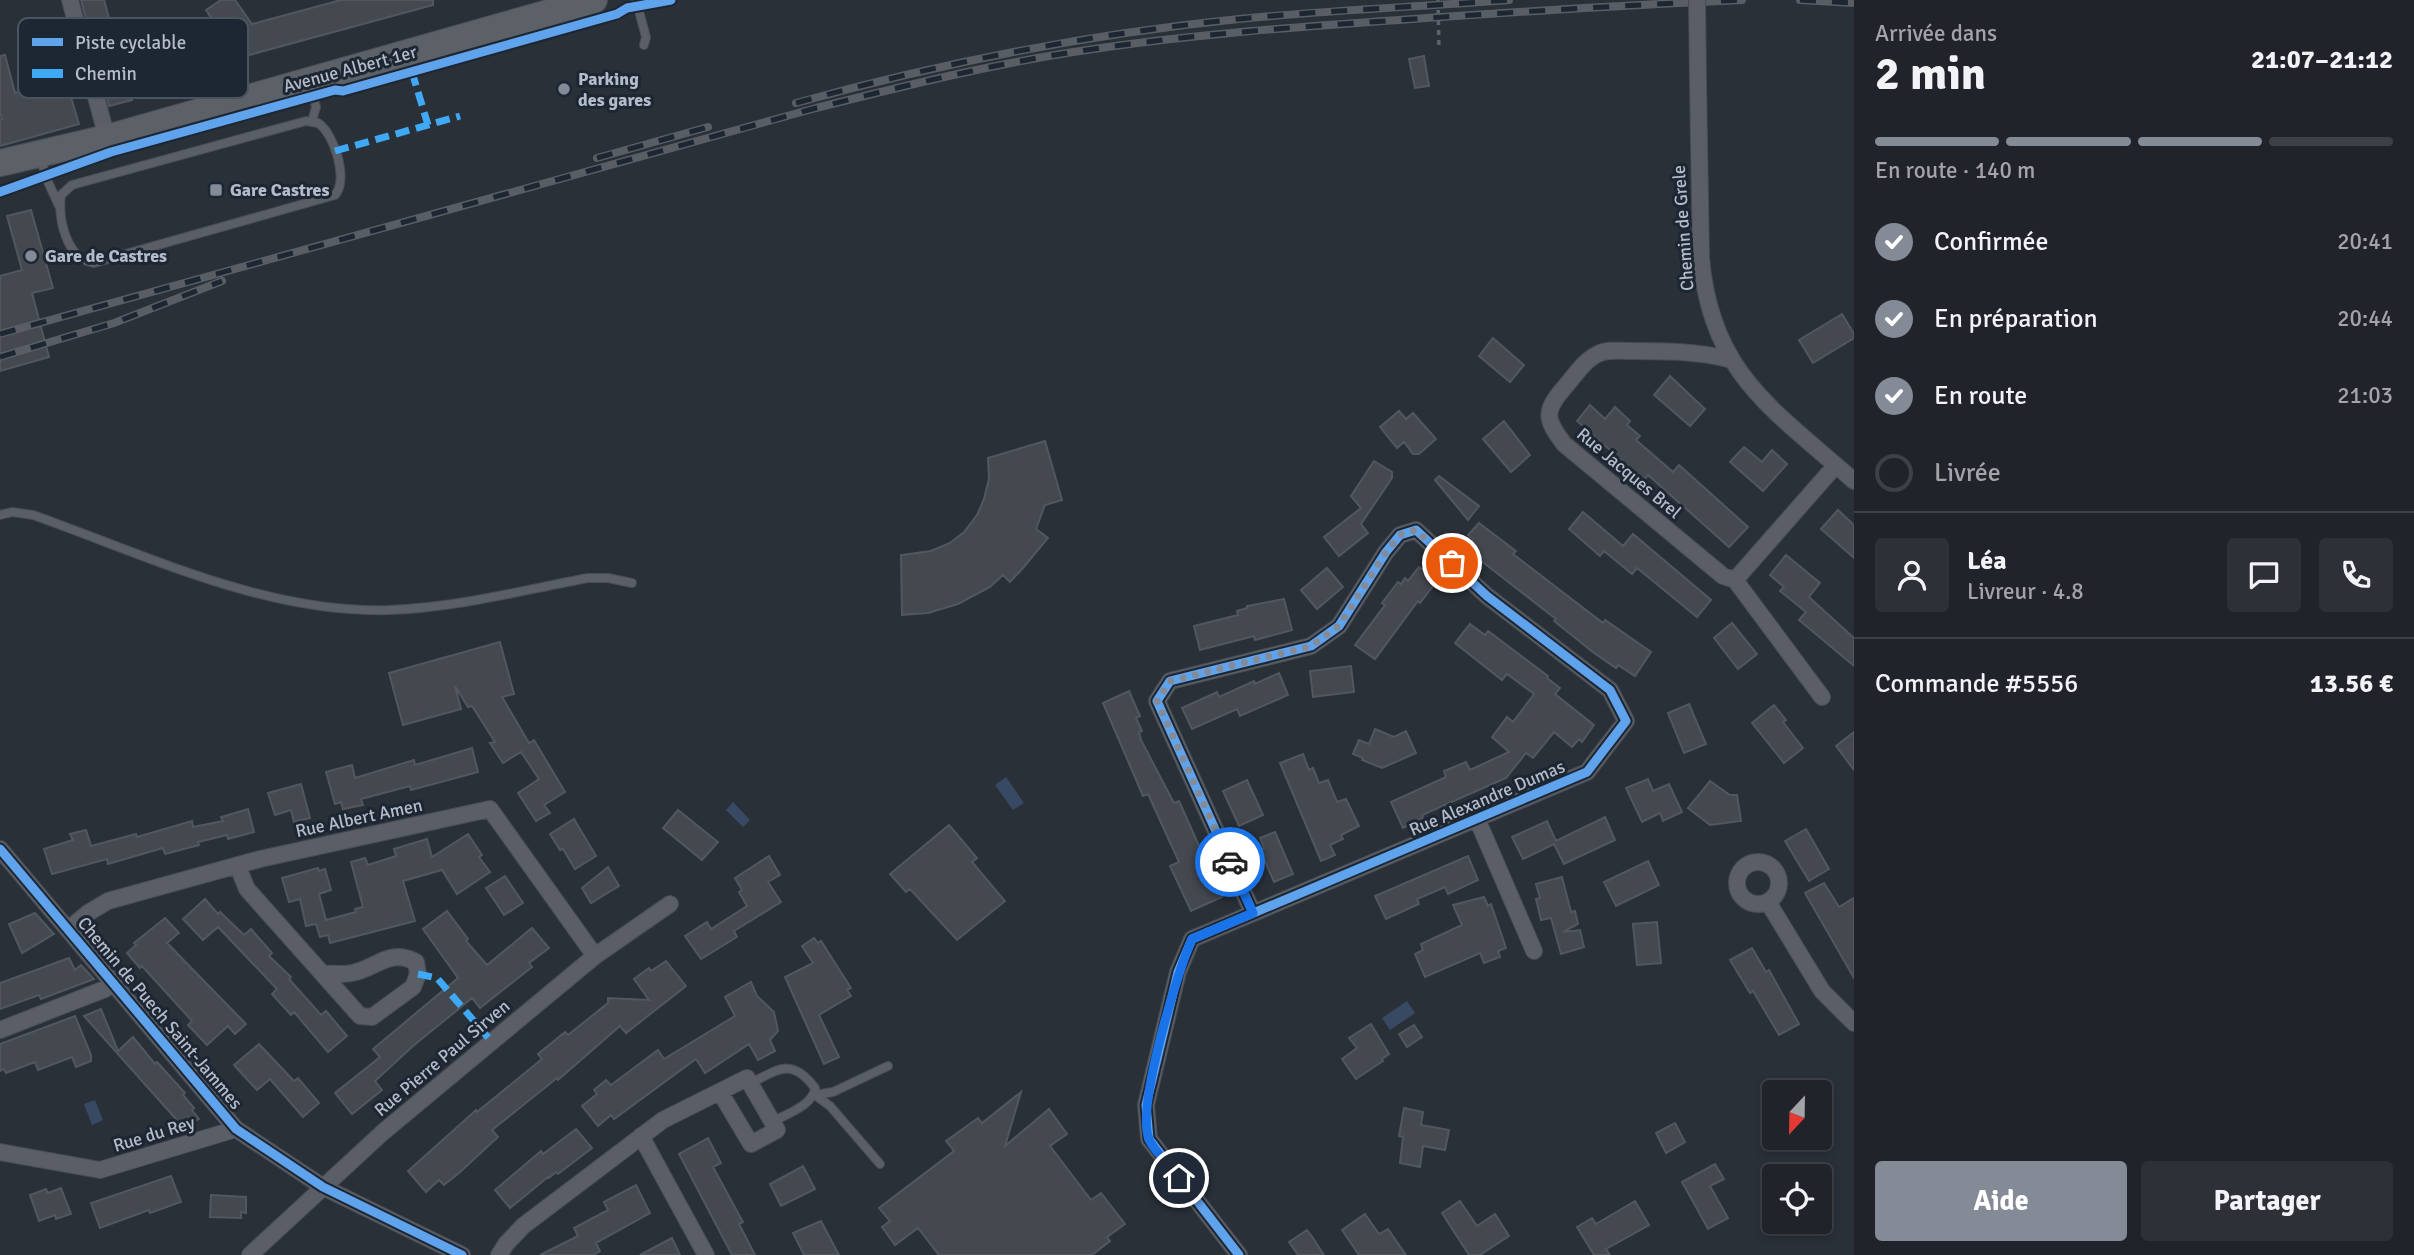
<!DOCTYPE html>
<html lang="fr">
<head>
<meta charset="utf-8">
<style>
	:root { --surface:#20242a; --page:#2d3036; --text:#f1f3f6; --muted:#a2a4a8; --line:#3d4147; --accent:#848b96 }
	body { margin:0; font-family:Signika,sans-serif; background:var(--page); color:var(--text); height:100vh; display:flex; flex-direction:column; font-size:26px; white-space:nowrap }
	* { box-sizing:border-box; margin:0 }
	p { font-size:23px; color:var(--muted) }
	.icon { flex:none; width:38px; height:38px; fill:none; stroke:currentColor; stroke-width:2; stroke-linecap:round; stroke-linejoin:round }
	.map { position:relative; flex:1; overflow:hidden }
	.drawer { display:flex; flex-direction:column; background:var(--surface); width:560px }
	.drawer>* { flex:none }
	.needle { width:46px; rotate:202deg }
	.tools { position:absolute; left:1762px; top:1080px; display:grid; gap:14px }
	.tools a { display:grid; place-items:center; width:70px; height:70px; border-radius:7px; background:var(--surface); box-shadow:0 4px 10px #0003,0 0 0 2px var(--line); font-size:35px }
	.pin { position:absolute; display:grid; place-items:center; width:60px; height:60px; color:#fff; margin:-30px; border:4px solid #fff; border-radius:50%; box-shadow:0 2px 7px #0007 }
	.courier { position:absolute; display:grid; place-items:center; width:70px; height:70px; margin:-35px; border:5px solid #1a73e8; border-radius:50%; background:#fff; color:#222; box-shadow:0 2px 9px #0007 }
	.headline em { font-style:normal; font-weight:800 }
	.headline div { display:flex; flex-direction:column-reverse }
	.headline { display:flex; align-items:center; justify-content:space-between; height:119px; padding:0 21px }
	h1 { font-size:46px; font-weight:800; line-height:52px }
	.bar { display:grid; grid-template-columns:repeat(4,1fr); gap:10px 7px; align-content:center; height:84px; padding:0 21px }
	.bar i { height:9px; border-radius:5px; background:var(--line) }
	.bar .on { background:var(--accent) }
	.bar p { grid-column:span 4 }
	.line { display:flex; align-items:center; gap:18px; padding:0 21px; border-top:2px solid var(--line) }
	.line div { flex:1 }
	.round { display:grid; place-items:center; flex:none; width:74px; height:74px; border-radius:7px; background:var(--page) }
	ol { padding:0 21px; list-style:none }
	li { display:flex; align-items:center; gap:21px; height:77px }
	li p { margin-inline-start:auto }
	li .icon { padding:7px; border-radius:50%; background:var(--accent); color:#fff; stroke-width:4 }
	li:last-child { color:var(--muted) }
	li i { width:38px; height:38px; border:4px solid var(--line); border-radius:50% }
	.cta { display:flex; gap:14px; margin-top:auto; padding:14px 21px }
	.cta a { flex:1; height:80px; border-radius:7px; background:var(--accent); color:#fff; font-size:28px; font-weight:800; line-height:80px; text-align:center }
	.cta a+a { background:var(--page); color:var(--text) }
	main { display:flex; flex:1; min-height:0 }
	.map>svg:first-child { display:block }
	.water { fill:#384963 }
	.building { fill:#444950; stroke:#52575f; stroke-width:2 }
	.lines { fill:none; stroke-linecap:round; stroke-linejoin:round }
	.lane-casing { stroke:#484c53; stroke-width:10 }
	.street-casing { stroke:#484c53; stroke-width:18 }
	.primary-casing { stroke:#484c55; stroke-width:28 }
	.path { stroke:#5d636a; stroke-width:3.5; stroke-dasharray:5 5; stroke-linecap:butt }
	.lane { stroke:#5a5e66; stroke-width:8 }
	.street { stroke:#5a5e66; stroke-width:16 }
	.primary { stroke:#5c6168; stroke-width:26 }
	.rail-casing { stroke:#595d64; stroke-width:8 }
	.rail { stroke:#1d2633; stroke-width:5; stroke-dasharray:16; stroke-linecap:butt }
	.street-bridge-casing { stroke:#484c53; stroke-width:18; stroke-linecap:butt }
	.street-bridge { stroke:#5a5e66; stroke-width:16 }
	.quiet { stroke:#3fa9f5; stroke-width:7; stroke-dasharray:14 7; stroke-linecap:butt }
	.cycleway-casing { stroke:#1d2633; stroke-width:13 }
	.cycleway { stroke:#60a3ed; stroke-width:9 }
	.done { stroke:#848b96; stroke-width:7; stroke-dasharray:0 12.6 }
	.route { stroke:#1a73e8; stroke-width:9 }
	.poi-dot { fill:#848b96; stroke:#1d2633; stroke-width:2.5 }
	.labels { text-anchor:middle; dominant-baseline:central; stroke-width:6; stroke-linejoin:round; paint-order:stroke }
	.street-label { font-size:18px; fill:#b4bcc9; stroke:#1d2633 }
	.poi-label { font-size:18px; font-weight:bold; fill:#b4bcc9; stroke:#1d2633; text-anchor:start }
	.key { fill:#1d2633; stroke:#4a5360; stroke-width:2 }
	.key-label { font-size:19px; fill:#b4bcc9 }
</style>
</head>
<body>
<main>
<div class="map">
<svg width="1854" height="1255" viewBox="0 0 1854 1255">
	<rect width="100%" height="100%" fill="#2a3038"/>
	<!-- water -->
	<path class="water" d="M1006 777 1024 803 1013 810 995 785Z
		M733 802 750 820 743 827 726 810Z
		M1407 1001 1415 1013 1390 1030 1382 1018Z
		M95 1100 103 1120 92 1125 84 1104Z"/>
	<!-- building -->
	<path class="building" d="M81 0H104L132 100 109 106Z
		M221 0H235L252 24 341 0H433V5L238 58 206 10Z
		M58 54 79 124 0 146V120L2 119 0 113V56L5 55 15 93 41 86 40 83 51 80 45 58Z
		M1424 56 1429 86 1415 88 1409 59Z
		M31 210 53 288 32 293 49 357 0 371V276L22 270 7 216Z
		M1842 314 1854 334V338L1813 363 1799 340Z
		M1493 338 1524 365 1510 382 1479 356Z
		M1670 376 1705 409 1690 426 1654 395Z
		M1590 405 1605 419 1615 407 1630 421 1627 425 1640 436 1636 440 1673 472 1679 465 1748 527 1729 547 1648 475 1644 480 1577 421Z
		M1399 411 1406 419 1413 413 1436 439 1419 454H1413L1404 442 1397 448 1380 427Z
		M1504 421 1530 455 1511 472 1483 439Z
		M1045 441 1062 500 1045 505 1036 529 1048 538 1023 568 1010 582 1003 575 990 587 958 604 928 613 902 615 901 555 931 551 950 543 964 532 977 515 984 499 989 479 988 458Z
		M1744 447 1762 462 1772 450 1787 464 1763 491 1730 462Z
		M1374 461 1392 472V478L1361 524 1368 533 1339 556 1324 537 1361 508 1351 496Z
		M1439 476 1479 506 1468 520 1435 480Z
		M1838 510 1854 525V558L1821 529Z
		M1583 512 1623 546 1633 534 1711 600 1697 617 1637 568 1632 574 1604 551 1600 556 1569 529Z
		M1479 523 1516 551 1513 554 1603 623 1605 620 1651 652 1635 676 1618 665 1616 668 1594 653 1554 621 1556 619 1466 549 1473 539 1468 535Z
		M1786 555 1820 583 1809 597 1854 638V666L1799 620 1806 612 1780 591 1784 587 1770 575Z
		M1419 567 1437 581 1420 603 1418 601 1375 659 1355 645 1385 605 1382 603 1398 582 1401 584 1405 578 1408 581Z
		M1327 568 1343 587 1317 609 1301 590Z
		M1284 599 1292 630 1255 640 1254 636 1200 650 1194 626 1238 615 1237 611 1247 608V606Z
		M1732 623 1757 654 1738 669 1714 638Z
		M1470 624 1485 635 1488 631 1548 676 1547 678 1560 688 1555 694 1594 725 1582 742 1579 739 1572 747 1554 732 1533 758 1526 753 1506 778 1422 815 1423 818 1403 828 1391 802 1446 777 1444 771 1466 762 1470 770 1509 752 1492 737 1507 717 1513 722 1534 694 1507 674 1502 680 1455 643Z
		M500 642 514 694 502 697 529 743 534 740 565 792 544 805 550 813 536 821 518 793 539 779 521 752 503 763 490 743 495 742 472 706 468 707 455 686 461 709 403 725 389 673Z
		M1351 666 1354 692 1313 697 1310 671Z
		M1279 673 1288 695 1240 716 1237 709 1192 729 1182 708 1217 692 1219 697 1254 681 1255 684Z
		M1129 691 1140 716 1136 718 1142 731 1139 732 1141 740 1174 803 1179 801 1222 897 1191 911 1170 866 1179 862 1148 794 1143 796 1103 703Z
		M1689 704 1706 744 1684 753 1668 713Z
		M1774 705 1786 720 1783 722 1803 748 1784 763 1752 723Z
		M1375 729 1394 737 1406 731 1416 753 1382 768 1362 760 1363 758 1353 754 1359 740 1369 744Z
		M1854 732V770L1836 746Z
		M472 748 478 772 411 790 410 786 361 799 363 805 343 809 341 802 335 804 326 772 352 765 355 778 414 760 415 765Z
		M1303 754 1309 770 1313 768 1319 783 1328 780 1337 802 1346 799 1359 826 1341 835 1343 839 1330 845 1335 855 1321 861 1280 763Z
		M1648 779 1653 791 1669 784 1682 812 1663 821 1660 813 1642 822 1626 788Z
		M1247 780 1263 815 1239 826 1223 791Z
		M1710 781 1730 795H1737L1741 821 1710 825 1688 808Z
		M301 784 310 818 294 822 291 810 275 815 268 793Z
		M248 809 254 832 228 839 227 835 198 842 199 845 165 854 163 848 108 864 107 859 52 874 44 849 73 840 70 834 86 830 91 846 136 834 137 837 192 821 193 827 223 821 221 817Z
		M678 810 718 842 702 860 663 828Z
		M1605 817 1615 840 1564 864 1554 844 1523 859 1512 837 1547 821 1556 841Z
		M574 819 596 856 575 869 563 849 560 850 550 834Z
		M949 825 977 858 972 862 1005 901 957 940 910 889 906 892 890 874Z
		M1806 829 1829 869 1809 881 1785 841Z
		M1275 832 1293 874 1274 882 1260 850 1264 848 1260 838Z
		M468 834 482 855 479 857 490 872 457 894 442 870 403 881 415 921 330 943 328 935 320 937 316 924 306 926 300 899 289 902 282 878 318 868 319 871 325 869 331 890 319 894 326 920 356 912 355 909 363 907 351 862 365 858 368 865 396 856 394 849 427 839 432 857Z
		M769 856 780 875 768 882 781 902 734 931 737 937 701 959 685 936 707 922 711 929 747 906 739 892 742 890 735 878Z
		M1468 856 1478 880 1448 894 1445 887 1417 899 1419 904 1386 919 1375 896Z
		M1648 861 1659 885 1616 906 1604 882Z
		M608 867 619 886 591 903 582 888Z
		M505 876 523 903 504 915 486 888Z
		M1562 877 1571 912 1575 911 1578 924 1563 932 1580 930 1584 947 1561 954 1551 918 1541 920 1536 899 1540 898 1536 884Z
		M1824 883 1839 907 1854 898V978L1805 893Z
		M1484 897 1488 906 1491 904 1506 948 1498 951 1500 957 1484 963 1480 953 1425 977 1415 954 1423 950 1421 944 1462 925 1453 905Z
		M205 899 218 914 220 912 244 935 251 929 272 953 269 956 291 977 289 979 321 1015 326 1011 347 1036 328 1052 294 1012 291 1015 272 994 277 989 218 927 203 940 183 919Z
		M447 911 468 939 466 941 487 965 532 928 549 948 529 963 532 967 480 1008 472 998 413 1046 375 1081 382 1090 352 1114 335 1093 380 1057 373 1049 458 978 423 929Z
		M35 913 54 934 22 953 9 924Z
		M165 918 179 933 167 943 246 1024 235 1034 228 1026 207 1045 188 1025 192 1021 142 966 140 968 127 953 136 945 134 943Z
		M1657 922 1661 963 1637 965 1633 924Z
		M814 938 818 943 821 941 851 988 847 990 851 996 819 1015 839 1057 824 1064 785 977 813 963 802 946Z
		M1752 948 1766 972 1769 970 1799 1024 1779 1035 1753 991 1750 993 1730 960Z
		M69 958 75 970 81 965 94 979 41 999 39 995 0 1009V983Z
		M666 961 686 986 626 1033 620 1026 558 1080 557 1078 492 1130 498 1137 459 1173 444 1185 439 1180 426 1192 408 1171 476 1110 477 1112 542 1059 538 1054 565 1032 568 1035 608 1003V998L649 1000 634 979 649 968 651 971Z
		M751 982 757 996 774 1012 778 1031 770 1040 775 1051 758 1060 749 1044 705 1073 696 1059 614 1119 611 1115 598 1126 582 1106 597 1094 594 1090 606 1080 611 1085 658 1050 664 1059 735 1016 725 997Z
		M101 1009 118 1051 133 1037 155 1064 157 1062 185 1093 183 1095 194 1108 192 1110 199 1119 183 1127 84 1016Z
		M75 1016 91 1055V1061L76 1067 72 1057 38 1070 35 1062 6 1073 4 1069 0 1071V1044Z
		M1371 1024 1389 1054 1382 1059 1383 1061 1356 1079 1342 1059 1357 1048 1349 1038Z
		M1414 1025 1422 1037 1407 1047 1399 1034Z
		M259 1044 294 1081 298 1078 319 1103 303 1117 270 1079 257 1090 234 1065Z
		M1021 1092 1005 1146 1049 1109 1067 1134 1050 1146 1091 1200 1101 1193 1125 1224 1107 1237 1110 1241 1092 1255H939L918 1228 895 1245 882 1227 890 1221 879 1208 954 1151 946 1141 978 1118 982 1123Z
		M1404 1108 1423 1112 1421 1125 1449 1130 1445 1150 1423 1146 1420 1167 1400 1163 1403 1137 1399 1136Z
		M1675 1123 1685 1142 1666 1153 1656 1133Z
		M576 1129 592 1148 558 1174 556 1172 549 1178 548 1177 510 1208 495 1190 541 1151 543 1154Z
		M708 1138 721 1163 713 1167 743 1222 739 1224 755 1255H732L679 1154Z
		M1715 1164 1724 1179 1710 1186 1728 1218 1708 1229 1682 1182Z
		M803 1166 815 1189 781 1206 770 1184Z
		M171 1176 181 1202 150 1213 149 1210 100 1228 91 1203Z
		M636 1185 650 1213 596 1243 600 1251 593 1255H540L578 1236 574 1228 608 1210 604 1202Z
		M61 1188 71 1214 56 1219 55 1215 39 1221 30 1195 46 1189 48 1193Z
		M211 1195 246 1197V1213L241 1212V1218L210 1217Z
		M1460 1201 1477 1226 1495 1214 1509 1236 1480 1255H1469L1442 1213Z
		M1635 1201 1649 1225 1606 1249 1610 1255H1594L1577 1227 1592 1218 1596 1224Z
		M1365 1214 1379 1234 1388 1229 1406 1255H1359L1342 1230Z
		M821 1221 839 1255H804L793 1233Z
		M1307 1230 1313 1238 1324 1255H1298L1289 1242Z
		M672 1238 680 1255H640Z"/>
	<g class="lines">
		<!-- lane casing -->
		<g class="lane-casing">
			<path id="lane" d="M636 0 646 37 644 45
				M310 84 316 107 312 121
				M306 121 318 123C334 133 349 180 335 195L94 263C66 259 58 219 61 195L72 185Z
				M40 157 48 182 59 206
				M0 515 12 512 33 515C146 555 267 614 389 610 456 608 523 590 588 578H608L632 583
				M749 1084C779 1069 792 1057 815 1088 813 1106 786 1114 772 1122
				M815 1095 830 1106 880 1164
				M815 1095 833 1092 888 1066"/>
		</g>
		<!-- street casing -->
		<g class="street-casing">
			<path id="street" d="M70 0 107 138
				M1698 82 1701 258C1711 374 1774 410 1854 481
				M1732 360C1698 351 1665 351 1630 351 1620 351 1607 349 1598 354 1584 360 1574 377 1564 388 1543 412 1546 420 1564 444L1723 576 1735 580 1822 697
				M1735 580 1836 465
				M1477 819 1534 951
				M0 849 236 1129 323 1187 462 1255
				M1737 883a21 21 0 1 1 42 0a21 21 0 1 1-42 0Z
				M238 867 247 889 360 1016 372 1017 413 987 418 974 416 962C389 948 377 968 352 973 343 975 332 973 323 974
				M1768 902 1822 991 1854 1023
				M69 929 88 913 108 901 260 859 490 809 595 956
				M0 1030 105 989 114 982
				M641 1136 706 1255
				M0 1152 100 1170 236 1129
				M250 1255 382 1133 595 956 670 904
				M499 1255 506 1244 523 1226 663 1120 747 1078 777 1130 751 1144 720 1092
				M1239 1255 1149 1139 1146 1105 1178 972 1192 939 1587 772 1626 721 1610 690 1487 596 1416 530 1400 535 1386 552 1339 626 1311 646 1170 681 1157 701 1253 913"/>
		</g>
		<!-- primary casing -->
		<g class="primary-casing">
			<path id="primary" d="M0 163 107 138 594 0"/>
		</g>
		<!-- path -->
		<path class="path" d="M1438 0 1439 50"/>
		<!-- lane -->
		<use href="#lane" class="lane"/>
		<!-- street -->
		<use href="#street" class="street"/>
		<!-- primary -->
		<use href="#primary" class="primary"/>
		<!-- rail casing -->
		<g class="rail-casing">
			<path id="rail" d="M1800 0 1854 3
				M796 103C941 63 1089 34 1239 19 1329 10 1419 7 1509 0
				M597 158 708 127
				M0 334 816 108C908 85 1000 62 1094 49 1196 34 1297 27 1399 20 1513 12 1628 5 1742 0
				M0 357 114 323 222 281"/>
		</g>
		<!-- rail -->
		<use href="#rail" class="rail"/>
		<!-- street-bridge casing -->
		<g class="street-bridge-casing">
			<path id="street-bridge" d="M1697 0 1698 82"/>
		</g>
		<!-- street-bridge -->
		<use href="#street-bridge" class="street-bridge"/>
		<!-- quiet -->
		<path class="quiet" d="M412 72 428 125
			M335 151 460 116
			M418 974 437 978 492 1042"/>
		<!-- cycleway casing -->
		<g class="cycleway-casing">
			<path id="cycleway" d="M0 192 111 152 335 90 343 91 617 14 627 8 671 0
				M0 849 236 1129 323 1187 462 1255
				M1239 1255 1149 1139 1146 1105 1178 972 1192 939 1587 772 1626 721 1610 690 1487 596 1416 530 1400 535 1386 552 1339 626 1311 646 1170 681 1157 701 1253 913"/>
		</g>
		<!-- cycleway -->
		<use href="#cycleway" class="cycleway"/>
	</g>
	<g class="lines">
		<!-- done -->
		<path class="done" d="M1230 862 1157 701 1170 681 1311 646 1339 626 1386 552 1400 535 1416 530 1452 563"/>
		<!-- route -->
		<path class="route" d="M1179 1178C1171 1167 1153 1150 1149 1139 1136 1107 1177 973 1192 939L1253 913 1230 862"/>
	</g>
	<!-- markers -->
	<g class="poi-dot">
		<circle cx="564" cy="89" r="7"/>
		<rect x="209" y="183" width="14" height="14" rx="3.5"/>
		<circle cx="31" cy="256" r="7"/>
	</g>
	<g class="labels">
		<!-- street labels -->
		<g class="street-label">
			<text transform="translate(350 69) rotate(-15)">Avenue Albert 1er</text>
			<text transform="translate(1683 228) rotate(-94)">Chemin de Grele</text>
			<text transform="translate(1629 473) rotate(40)">Rue Jacques Brel</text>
			<text transform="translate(1487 798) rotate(-23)">Rue Alexandre Dumas</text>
			<text transform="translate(359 818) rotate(-12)">Rue Albert Amen</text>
			<text transform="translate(160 1013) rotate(50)">Chemin de Puech Saint-Jammes</text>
			<text transform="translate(442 1058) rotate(-40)">Rue Pierre Paul Sirven</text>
			<text transform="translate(154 1134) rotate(-17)">Rue du Rey</text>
		</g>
		<!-- poi labels -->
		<g class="poi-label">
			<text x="578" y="79">Parking<tspan x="578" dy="21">des gares</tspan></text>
			<text x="230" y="190">Gare Castres</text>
			<text x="45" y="256">Gare de Castres</text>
		</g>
	</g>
	<!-- legend -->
	<rect x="18" y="18" width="230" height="80" rx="10" class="key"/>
	<rect x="32" y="38" width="31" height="8" fill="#60a3ed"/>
	<rect x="32" y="69" width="31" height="9" fill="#3fa9f5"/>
	<g class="key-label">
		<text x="75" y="49">Piste cyclable</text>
		<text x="75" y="80">Chemin</text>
	</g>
</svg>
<div class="tools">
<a><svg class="needle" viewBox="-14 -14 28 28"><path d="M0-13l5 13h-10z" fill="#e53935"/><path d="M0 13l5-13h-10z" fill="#a2a4a8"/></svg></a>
<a><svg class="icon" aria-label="locate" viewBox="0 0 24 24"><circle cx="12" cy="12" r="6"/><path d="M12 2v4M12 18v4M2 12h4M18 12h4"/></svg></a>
</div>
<div class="pin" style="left:1452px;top:563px;background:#ea580c"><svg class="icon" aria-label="bag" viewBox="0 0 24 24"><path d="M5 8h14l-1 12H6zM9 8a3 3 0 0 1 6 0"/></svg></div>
<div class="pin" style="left:1179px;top:1178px;background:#1f2937"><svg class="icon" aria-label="home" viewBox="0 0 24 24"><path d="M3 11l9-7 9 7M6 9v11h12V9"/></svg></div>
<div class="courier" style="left:1230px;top:862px"><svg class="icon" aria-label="car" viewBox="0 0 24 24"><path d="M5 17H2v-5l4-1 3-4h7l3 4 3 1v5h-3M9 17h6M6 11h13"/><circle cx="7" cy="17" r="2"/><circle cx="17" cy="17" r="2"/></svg></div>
</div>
<section class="drawer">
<div class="headline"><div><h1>2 min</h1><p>Arrivée dans</p></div><em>21:07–21:12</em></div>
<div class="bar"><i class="on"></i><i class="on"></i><i class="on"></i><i></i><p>En route · 140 m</p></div>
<ol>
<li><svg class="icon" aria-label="check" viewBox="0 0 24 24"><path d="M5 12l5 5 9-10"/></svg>Confirmée<p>20:41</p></li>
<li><svg class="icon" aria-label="check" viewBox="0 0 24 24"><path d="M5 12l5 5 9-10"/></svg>En préparation<p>20:44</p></li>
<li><svg class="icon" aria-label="check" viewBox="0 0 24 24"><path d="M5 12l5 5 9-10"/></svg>En route<p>21:03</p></li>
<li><i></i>Livrée</li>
</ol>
<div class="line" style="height:126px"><a class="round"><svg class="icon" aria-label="person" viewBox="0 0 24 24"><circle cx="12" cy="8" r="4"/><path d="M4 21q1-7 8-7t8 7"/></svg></a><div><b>Léa</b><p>Livreur · 4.8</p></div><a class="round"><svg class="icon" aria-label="chat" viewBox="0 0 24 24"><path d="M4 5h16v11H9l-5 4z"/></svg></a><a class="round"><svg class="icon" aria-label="phone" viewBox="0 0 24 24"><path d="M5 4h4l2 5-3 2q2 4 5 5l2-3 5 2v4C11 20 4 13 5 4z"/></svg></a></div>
<div class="line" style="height:91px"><div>Commande #5556</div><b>13.56 €</b></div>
<div class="cta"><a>Aide</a><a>Partager</a></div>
</section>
</main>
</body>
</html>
